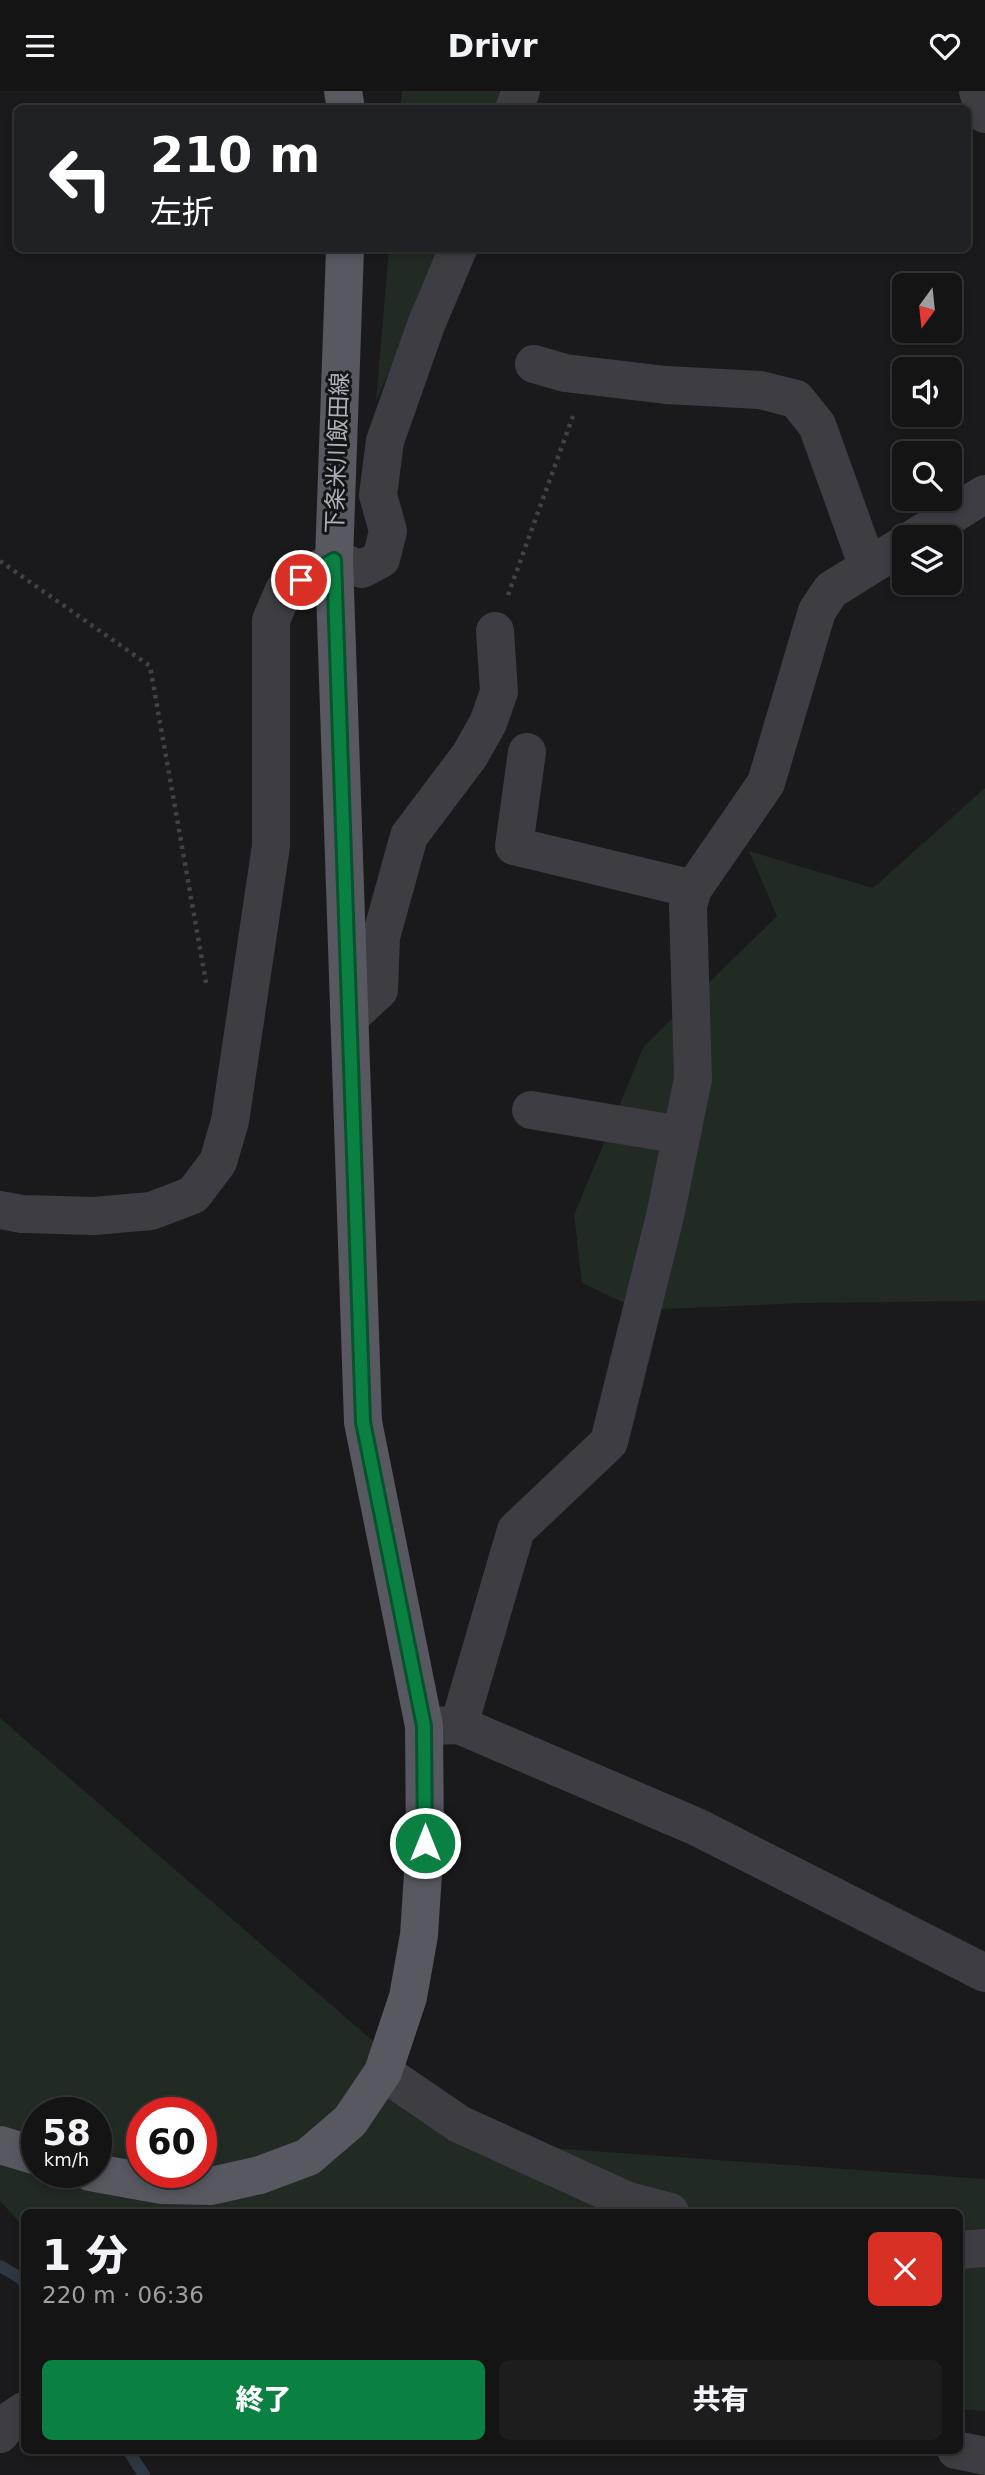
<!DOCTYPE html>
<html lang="ja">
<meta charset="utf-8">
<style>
body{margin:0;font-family:"DejaVu Sans","Noto Sans JP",sans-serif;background:#1d1d1e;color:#f1f3f6;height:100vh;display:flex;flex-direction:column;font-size:26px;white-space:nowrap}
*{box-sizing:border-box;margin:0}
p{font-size:23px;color:#9d9ea0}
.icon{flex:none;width:38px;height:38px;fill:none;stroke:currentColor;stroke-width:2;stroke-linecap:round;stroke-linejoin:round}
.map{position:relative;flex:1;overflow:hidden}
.side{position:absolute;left:21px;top:2118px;width:942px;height:245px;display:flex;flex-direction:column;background:#141415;border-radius:10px;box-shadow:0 4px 10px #0003,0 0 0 2px #333334}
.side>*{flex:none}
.hud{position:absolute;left:14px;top:14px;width:957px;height:147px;border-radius:10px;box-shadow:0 4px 10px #0003,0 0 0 2px #333334;background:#202124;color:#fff;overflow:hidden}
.needle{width:46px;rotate:195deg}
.buttons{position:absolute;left:892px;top:182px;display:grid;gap:14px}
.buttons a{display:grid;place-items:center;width:70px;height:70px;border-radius:10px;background:#141415;box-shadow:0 4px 10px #0003,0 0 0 2px #333334;font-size:35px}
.speed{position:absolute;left:21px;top:2006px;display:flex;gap:14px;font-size:35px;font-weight:700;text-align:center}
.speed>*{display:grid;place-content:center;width:91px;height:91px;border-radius:50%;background:#141415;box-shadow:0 4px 10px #0003,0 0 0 2px #333334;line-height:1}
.speed small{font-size:18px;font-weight:400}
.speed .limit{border:10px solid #d22;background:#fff;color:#111}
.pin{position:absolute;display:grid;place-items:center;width:60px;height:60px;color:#fff;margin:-30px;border:4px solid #fff;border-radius:50%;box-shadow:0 2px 7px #0007}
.me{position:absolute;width:77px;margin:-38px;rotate:0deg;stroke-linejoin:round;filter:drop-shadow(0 0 5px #0008)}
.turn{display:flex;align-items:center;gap:24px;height:147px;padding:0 21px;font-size:32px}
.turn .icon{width:91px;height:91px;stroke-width:2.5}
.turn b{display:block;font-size:49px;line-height:60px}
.round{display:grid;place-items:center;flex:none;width:74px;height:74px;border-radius:10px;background:#1d1d1e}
.summary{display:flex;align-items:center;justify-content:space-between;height:119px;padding:0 21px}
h1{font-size:42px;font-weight:800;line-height:52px}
.cta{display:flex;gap:14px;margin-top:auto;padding:14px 21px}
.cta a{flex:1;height:80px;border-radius:10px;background:#0b8043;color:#fff;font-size:28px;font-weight:800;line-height:80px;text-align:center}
.cta a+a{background:#1d1d1e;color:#f1f3f6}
header{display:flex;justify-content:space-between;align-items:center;height:91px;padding:0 21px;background:#141415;font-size:32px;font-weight:800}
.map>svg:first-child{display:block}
</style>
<header><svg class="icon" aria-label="menu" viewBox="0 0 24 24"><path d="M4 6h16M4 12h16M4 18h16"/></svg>Drivr<svg class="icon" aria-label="heart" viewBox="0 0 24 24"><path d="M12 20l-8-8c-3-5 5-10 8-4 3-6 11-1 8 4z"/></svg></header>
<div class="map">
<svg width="985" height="2384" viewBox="0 0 985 2384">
<rect width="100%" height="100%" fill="#1a1a1c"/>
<g fill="#212a23" fill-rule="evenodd">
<path d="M402 0H516L508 17 400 18Z"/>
<path d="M389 158H445L376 310Z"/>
<path d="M985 697V1210L803 1212 640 1219 582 1192 574 1124 644 955 777 825 749 760 873 797Z"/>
<path d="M0 1627 419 1990 536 2056 985 2088V2320L959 2318V2121H24V2136L0 2110ZM37 2021H96V2081H37ZM142 2021H201V2081H142Z"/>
</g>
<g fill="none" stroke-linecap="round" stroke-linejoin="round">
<g stroke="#2f3740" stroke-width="12">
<path d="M0 2175 22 2188 24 2192"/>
<path d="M128 2359 144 2384"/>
</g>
<g stroke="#414248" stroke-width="4.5" stroke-dasharray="3.5 5" stroke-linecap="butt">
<path d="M0 470 150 575 207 897"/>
<path d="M508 504 574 322"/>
</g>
<g stroke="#3d3d43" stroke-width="38">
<path d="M978 0 985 23"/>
<path d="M514 18 521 0"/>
<path d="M534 273 565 282 666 294 760 299 796 308 817 334 868 476"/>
<path d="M916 446 985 403"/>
<path d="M527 661 514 755 693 798"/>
<path d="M349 927 379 899 381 846 409 745 470 664 488 632 499 601 495 540"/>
<path d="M531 1019 681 1044"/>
<path d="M0 1119 22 1123 94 1125 151 1120 193 1104 218 1071 230 1030 271 755V529L284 499 334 469 362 478 381 468 388 440 378 404 385 350 426 234 458 158"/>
<path d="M459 1634 516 1439 609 1351 665 1125 693 988 688 815 693 798 766 692 817 520 831 499 905 453"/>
<path d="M433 1635 459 1634 697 1736 985 1882"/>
<path d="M383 1981 459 2033 628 2110 670 2121"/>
<path d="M959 2159 985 2157"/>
<path d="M0 2343 12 2328 24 2320"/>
<path d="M956 2359 985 2365"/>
</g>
<g stroke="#575860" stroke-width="38">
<path d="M343 0 346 18"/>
<path d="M0 2054 37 2065"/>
<path d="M90 2081 162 2094 211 2095 260 2084 308 2066 350 2030 383 1981 408 1906 419 1844 425 1752 424 1635 363 1331 334 469 345 158"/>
</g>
</g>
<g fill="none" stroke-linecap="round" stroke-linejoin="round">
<defs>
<path id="route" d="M301 489 334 469 363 1331 424 1635 425 1752"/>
</defs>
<use href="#route" stroke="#07532c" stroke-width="18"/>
<use href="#route" stroke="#0b8043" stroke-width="12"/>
</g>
<g text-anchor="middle" stroke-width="6" stroke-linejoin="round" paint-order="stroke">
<g font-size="23" fill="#acb0bb" stroke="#151517">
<text transform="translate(337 362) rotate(-88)" y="8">下条米川飯田線</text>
</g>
</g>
</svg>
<div class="buttons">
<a><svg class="needle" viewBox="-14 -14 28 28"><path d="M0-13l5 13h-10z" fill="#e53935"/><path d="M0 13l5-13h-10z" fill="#9d9ea0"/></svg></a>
<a><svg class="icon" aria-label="sound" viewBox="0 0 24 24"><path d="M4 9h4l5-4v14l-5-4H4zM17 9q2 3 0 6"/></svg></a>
<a><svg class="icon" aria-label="search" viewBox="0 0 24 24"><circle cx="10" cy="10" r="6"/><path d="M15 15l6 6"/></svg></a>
<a><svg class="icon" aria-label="layers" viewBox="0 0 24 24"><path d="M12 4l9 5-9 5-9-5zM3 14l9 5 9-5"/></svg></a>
</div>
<div class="speed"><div>58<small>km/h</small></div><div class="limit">60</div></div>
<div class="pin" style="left:301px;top:489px;background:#d93025"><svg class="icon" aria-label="arrive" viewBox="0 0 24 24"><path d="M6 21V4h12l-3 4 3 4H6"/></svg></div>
<svg class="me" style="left:425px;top:1752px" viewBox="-20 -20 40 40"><circle r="17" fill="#0b8043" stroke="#fff" stroke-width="3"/><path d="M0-11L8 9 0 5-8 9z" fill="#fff"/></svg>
<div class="hud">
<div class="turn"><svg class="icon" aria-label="left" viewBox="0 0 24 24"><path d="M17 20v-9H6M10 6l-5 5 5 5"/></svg><div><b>210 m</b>左折</div></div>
</div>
<section class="side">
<div class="summary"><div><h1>1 分</h1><p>220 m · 06:36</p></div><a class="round" style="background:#d93025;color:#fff"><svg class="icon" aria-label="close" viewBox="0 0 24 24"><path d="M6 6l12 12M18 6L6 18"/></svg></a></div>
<div class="cta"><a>終了</a><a>共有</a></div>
</section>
</div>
